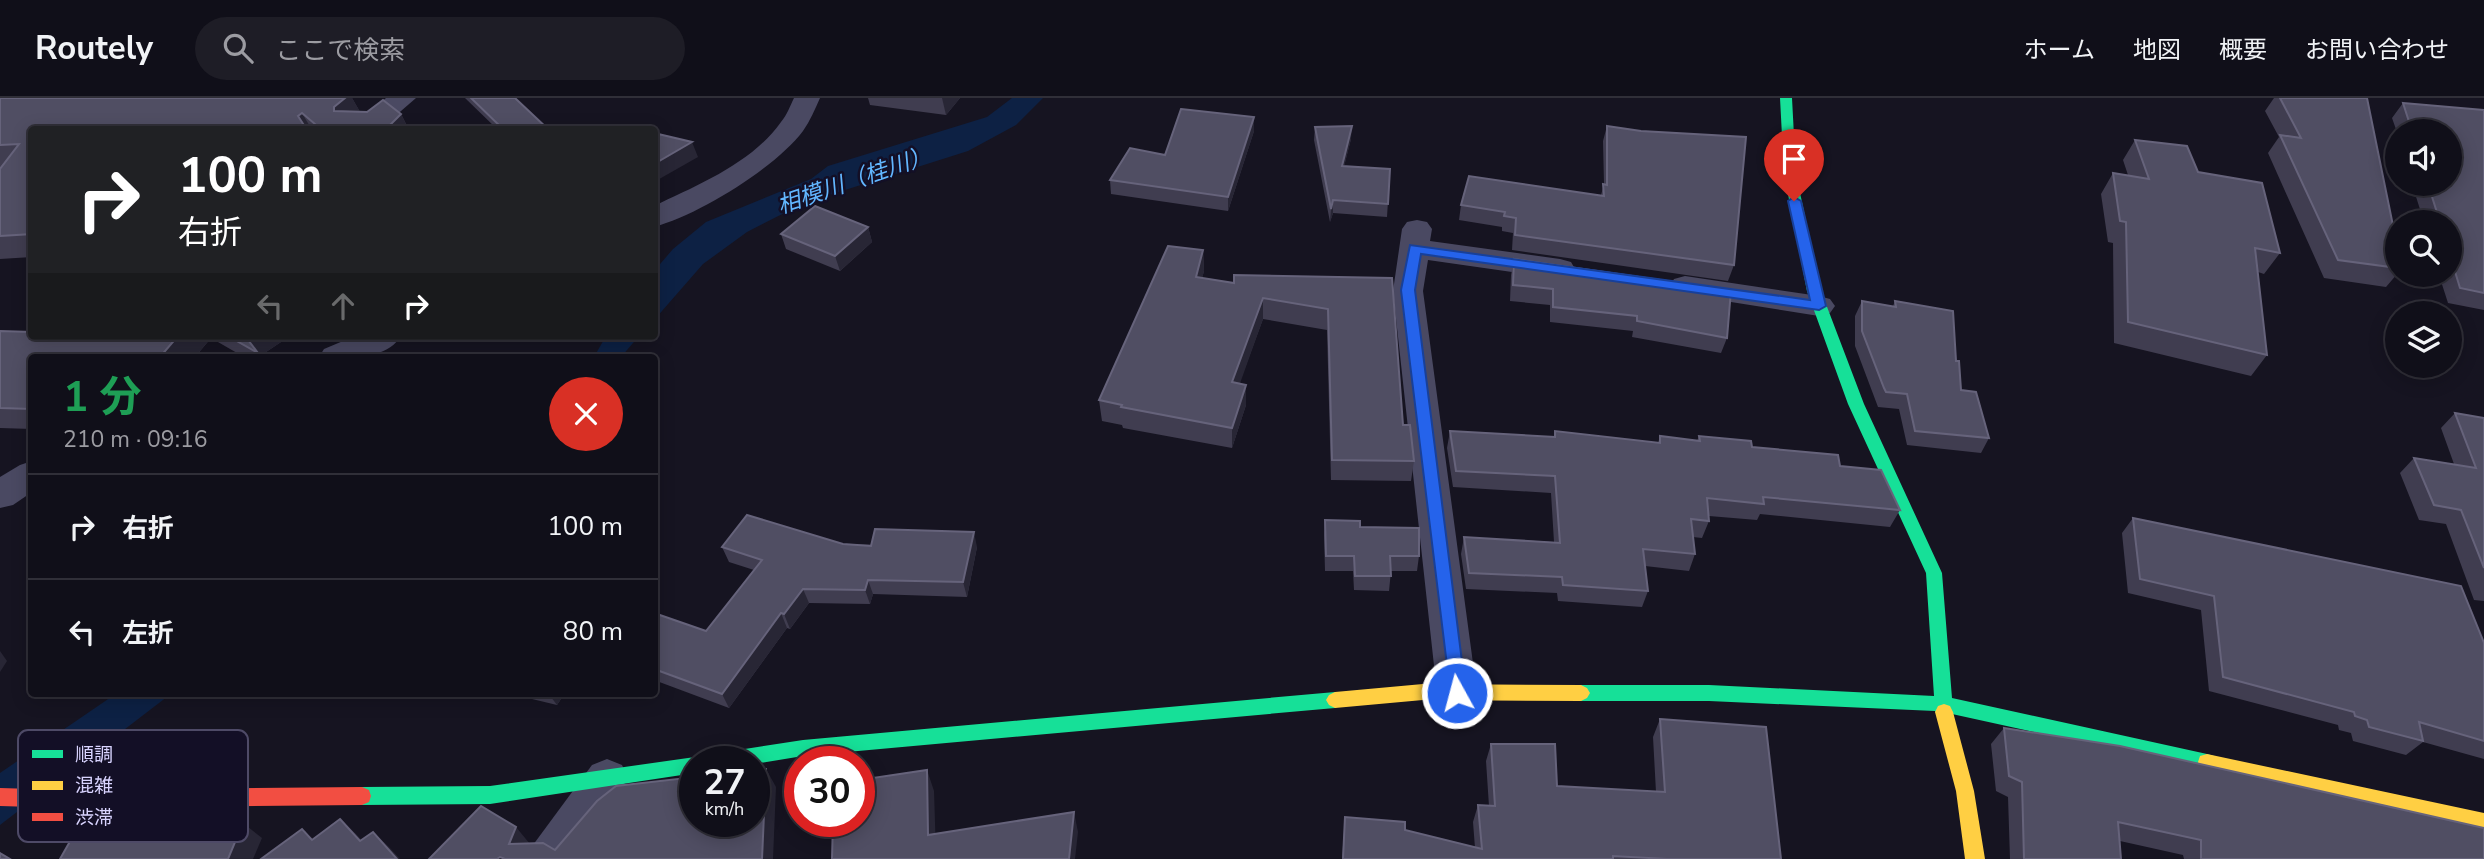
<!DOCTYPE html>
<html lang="ja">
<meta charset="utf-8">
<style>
body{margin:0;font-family:"Nunito Sans","Noto Sans JP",sans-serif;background:#1e1d26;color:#f1f3f6;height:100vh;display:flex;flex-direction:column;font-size:26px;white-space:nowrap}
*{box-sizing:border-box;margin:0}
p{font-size:23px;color:#9c9ca2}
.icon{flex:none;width:38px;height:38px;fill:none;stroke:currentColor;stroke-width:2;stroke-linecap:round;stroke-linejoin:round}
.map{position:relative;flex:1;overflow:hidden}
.side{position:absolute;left:28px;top:256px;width:630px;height:343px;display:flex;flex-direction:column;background:#100f19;border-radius:7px;box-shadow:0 4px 18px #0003,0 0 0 2px #302f38}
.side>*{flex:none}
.top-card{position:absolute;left:28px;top:28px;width:630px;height:214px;border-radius:7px;box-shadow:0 4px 18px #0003,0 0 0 2px #302f38;background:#202124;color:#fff;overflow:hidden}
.controls{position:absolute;left:2385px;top:21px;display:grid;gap:14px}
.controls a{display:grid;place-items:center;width:77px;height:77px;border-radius:50%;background:#100f19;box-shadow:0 4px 18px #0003,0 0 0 2px #302f38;font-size:35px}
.speed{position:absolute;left:679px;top:648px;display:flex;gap:14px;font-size:35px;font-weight:700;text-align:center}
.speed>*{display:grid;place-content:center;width:91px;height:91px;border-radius:50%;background:#100f19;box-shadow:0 4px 18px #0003,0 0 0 2px #302f38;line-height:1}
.speed small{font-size:18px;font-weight:400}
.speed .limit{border:10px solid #d22;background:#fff;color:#111}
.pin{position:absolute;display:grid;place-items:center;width:60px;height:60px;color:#fff;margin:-72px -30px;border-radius:50% 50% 50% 0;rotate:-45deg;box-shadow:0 0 7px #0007}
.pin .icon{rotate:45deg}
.me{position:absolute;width:77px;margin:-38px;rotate:353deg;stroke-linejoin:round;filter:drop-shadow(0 0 5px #0008)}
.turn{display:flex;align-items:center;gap:24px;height:147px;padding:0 35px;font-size:32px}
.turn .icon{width:91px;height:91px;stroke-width:2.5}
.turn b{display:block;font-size:49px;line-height:60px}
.lanes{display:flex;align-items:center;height:66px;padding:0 35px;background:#0003;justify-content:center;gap:35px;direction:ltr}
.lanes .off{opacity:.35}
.round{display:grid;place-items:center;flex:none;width:74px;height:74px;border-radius:37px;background:#1e1d26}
.summary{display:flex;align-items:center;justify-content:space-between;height:119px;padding:0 35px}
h1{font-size:42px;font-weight:700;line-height:52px;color:#1e9e55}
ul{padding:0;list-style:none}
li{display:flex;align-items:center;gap:21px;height:105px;padding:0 35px;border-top:2px solid #302f38}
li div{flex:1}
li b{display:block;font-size:26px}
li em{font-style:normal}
header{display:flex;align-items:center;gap:42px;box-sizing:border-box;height:98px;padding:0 35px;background:#100f19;border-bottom:2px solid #302f38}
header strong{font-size:33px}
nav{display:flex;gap:38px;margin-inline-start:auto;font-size:24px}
.search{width:490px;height:63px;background:#1e1d26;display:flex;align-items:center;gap:18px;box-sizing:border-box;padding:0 24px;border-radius:38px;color:#9c9ca2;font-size:26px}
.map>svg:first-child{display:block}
</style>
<header>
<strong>Routely</strong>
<div class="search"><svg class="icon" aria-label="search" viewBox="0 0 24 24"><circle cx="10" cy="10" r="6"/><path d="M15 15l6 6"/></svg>ここで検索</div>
<nav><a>ホーム</a><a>地図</a><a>概要</a><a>お問い合わせ</a></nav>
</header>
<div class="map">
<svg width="2484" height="761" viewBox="0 0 2484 761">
<rect width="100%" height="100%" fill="#161421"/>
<g fill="#0d2144">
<path d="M1012 0H1043L1016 27 968 53 804 105 747 134 703 166 655 221V172L673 151 706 124 811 81 828 68 987 19Z"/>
<path d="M606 238H639L621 259H594Z"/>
<path d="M117 595H172L0 727V675Z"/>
</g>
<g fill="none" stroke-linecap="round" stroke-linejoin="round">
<g fill="#4a4962" fill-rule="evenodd">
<path d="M386 0H416L379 32H348Z"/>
<path d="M794 0H820C815 11 810 23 803 33 775 70 699 117 654 129V108C698 87 752 65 781 24 787 17 790 8 794 0Z"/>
<path d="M1417 122 1427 124 1432 131 1430 143 1560 161 1571 164 1575 171 1571 178 1560 181 1428 162 1423 193 1477 595 1471 607 1457 612 1443 607 1437 595 1393 193 1402 131 1407 124Z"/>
<path d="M1685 178 1819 198 1830 201 1835 208 1830 215 1819 218 1674 195 1670 188 1674 181Z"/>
<path d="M355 238H401C385 264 345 259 319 259L324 251Z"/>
<path d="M32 363V394L13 407 0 410V379L20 367Z"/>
<path d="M607 661 622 667 628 680 577 759 526 761 533 747 592 667Z"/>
</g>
<g fill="#16e098" fill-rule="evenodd">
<path d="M1780 0H1792L1796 76 1821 193 1864 306 1942 475 1952 600 2207 656 2214 658 2216 664 2214 670 2207 672 1952 616 1944 622 1938 620 1935 613 1709 603H1581L1575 600 1572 595 1575 590 1581 587H1709L1934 598 1926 475 1848 306 1807 193 1784 76Z"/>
<path d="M1335 594 1341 597 1344 602 1341 607 1335 610 803 658 754 666V663H710L712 657 719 655 803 642Z"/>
<path d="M695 659 703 663H695V675L490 706 362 707 355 704 353 698 355 692 362 689 490 688Z"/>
</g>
<g fill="#ffcf43" fill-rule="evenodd">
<path d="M1423 586 1581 587 1587 590 1590 595 1587 600 1581 603 1423 602 1335 610 1329 607 1326 602 1329 597 1335 594Z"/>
<path d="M1944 606 1950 608 1953 614 1974 693 1985 761H1965L1956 693 1935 614 1938 608Z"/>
<path d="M2207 656 2484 715V733L2207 672 2200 670 2198 664 2200 658Z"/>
</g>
<path fill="#f24e42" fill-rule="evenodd" d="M362 689 369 692 371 698 369 704 362 707 67 710 0 708V690L67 692Z"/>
</g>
<g fill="#403d50">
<path d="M0 0H352L360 14 401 16 409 32H32V159L0 161V71L1 69H0Z"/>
<path d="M465 0H515L549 32H498Z"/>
<path d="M868 0H960L946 17 870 7Z"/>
<path d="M2274 0H2367L2398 152V175L2386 189 2324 180 2268 55 2279 39 2265 13Z"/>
<path d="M2403 5 2484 12V212L2448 205 2439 177H2450V124H2424L2412 86H2450V33H2398V37L2392 20Z"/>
<path d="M1254 19V33L1228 113 1111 96 1110 82 1165 57Z"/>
<path d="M1607 28 1734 167 1728 183 1512 152 1513 135 1502 133V129L1459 122 1461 107 1601 97 1604 86 1603 43Z"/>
<path d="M1315 29 1351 41 1344 68 1390 71 1387 119 1333 115 1330 124 1314 42Z"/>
<path d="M2135 42 2198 74 2280 155 2264 176 2258 174 2267 257 2251 278 2114 245 2113 145 2108 144 2101 96 2113 75 2128 77 2123 62Z"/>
<path d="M868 129 872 144 840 173 786 151 781 136Z"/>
<path d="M1203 152 1204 173 1202 180 1234 185 1392 180 1403 327 1414 363 1411 383 1331 382 1327 232 1263 221 1239 286 1246 287V307L1232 350 1123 330 1122 327 1102 323 1099 302Z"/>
<path d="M1514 161 1727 240 1721 255 1632 239 1633 233 1550 224V207L1510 203 1511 177Z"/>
<path d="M1862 203 1893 208 1895 203 1956 263 1961 292 1989 340 1981 355 1907 347 1899 311 1878 309 1855 248V218Z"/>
<path d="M0 233 32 238H132L130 240H136L137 238H290L260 258 261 259H244L211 240 195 259H32V331L0 330Z"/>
<path d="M2455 315 2484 320V503L2474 502 2446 426 2419 422 2400 375 2414 360 2454 366 2441 330Z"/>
<path d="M1450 333 1554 339 1555 333 1658 345 1660 338 1697 343 1699 338 1840 368 1900 412 1890 429 1760 416 1757 422 1709 418V423L1702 440 1693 439 1695 456 1689 473 1645 468 1648 493 1642 509 1558 503 1557 495 1466 491 1461 456 1464 439 1554 444 1551 395 1453 389 1447 350Z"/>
<path d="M2133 420 2484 545V661L2423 644 2406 657 2353 643 2351 635 2339 632 2338 627 2209 593 2201 512 2128 495 2122 435Z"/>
<path d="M1325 422 1360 429 1419 458 1417 473H1391L1389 493 1354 492 1353 473H1325L1324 437Z"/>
<path d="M843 446 977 449 967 499 873 496 870 506 809 505 790 531 787 530 729 610 654 582V515L706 533 754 472 729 464 722 449Z"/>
<path d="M507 595H565L557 607Z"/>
<path d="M1660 621 1781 761H1342L1345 719 1475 750 1473 724 1478 707 1489 708 1486 663 1491 646 1557 688 1656 694 1653 639Z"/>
<path d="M2004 630 2484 761H2184L2183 757 2120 743 2121 761H2010L2008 699 1996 693 1991 646Z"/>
</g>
<g fill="#282635">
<path d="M331 0H352L362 17 334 13Z"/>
<path d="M942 0H960L946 17Z"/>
<path d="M302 15 312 32H305L298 18Z"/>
<path d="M401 16 409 32H385Z"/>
<path d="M1254 19V33L1228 113V99Z"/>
<path d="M1352 28 1351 41 1341 81 1342 68Z"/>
<path d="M692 44 698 59 654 84V66Z"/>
<path d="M1333 102V115L1330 124 1331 111Z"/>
<path d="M868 129 872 144 840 173 835 158Z"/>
<path d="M1203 152 1204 173 1197 200 1196 179Z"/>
<path d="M1263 200V221L1233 305 1232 284Z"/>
<path d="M99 238H132L117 257 99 240Z"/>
<path d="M178 238H209L211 240 195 259H160Z"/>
<path d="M245 238H290L260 258Z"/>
<path d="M1246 287V307L1232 350V330Z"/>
<path d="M974 434 977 449 967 499 963 484Z"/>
<path d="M868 482 873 496 870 506 865 492Z"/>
<path d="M803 491 809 505 790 531 784 516Z"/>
<path d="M781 515 787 530 729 610 722 596Z"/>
<path d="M0 553 7 563 0 574Z"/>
<path d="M548 595H565L557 607Z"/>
<path d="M766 671 776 689 773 761H762Z"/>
<path d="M927 672 934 693 936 757 928 737Z"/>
<path d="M1074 714 1078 734 1075 761H1069Z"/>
<path d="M340 721 356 736 377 759 360 743Z"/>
<path d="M243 725 262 740 253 761H228Z"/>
<path d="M516 729 530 746H509Z"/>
<path d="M373 734 389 749 400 761H397Z"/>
</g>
<g fill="#504e63" stroke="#66637b" stroke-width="2">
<path d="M0 0H345L334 9V13L367 14 383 2 401 16 385 32H322L302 15 298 18 307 32H32V136L0 138V71L19 46 0 47Z"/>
<path d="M471 0H515L549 32H504Z"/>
<path d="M2280 0H2367L2398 152V170L2338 162 2280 37 2301 40Z"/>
<path d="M2403 5 2484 12V195L2460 190 2450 157V124H2440L2428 86H2450V33H2412Z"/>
<path d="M1181 11 1254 19 1228 99 1110 82 1130 50 1165 57Z"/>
<path d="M1352 28 1342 68 1390 71 1388 106 1333 102 1331 111 1315 29Z"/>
<path d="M1607 28 1641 33 1746 39 1734 167 1515 137 1516 120 1504 118 1505 114 1461 107 1469 78 1604 98 1603 86 1607 87Z"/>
<path d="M654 35 692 44 654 66Z"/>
<path d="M2135 42 2187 48 2198 74 2262 85 2280 155 2255 150 2267 257 2128 224 2126 124 2120 123 2113 75 2149 81Z"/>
<path d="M815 108 868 129 835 158 781 136Z"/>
<path d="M1168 148 1203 152 1196 179 1234 185V177L1392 180 1403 327H1410L1414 363 1332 362 1328 211 1263 200 1232 284 1246 287 1232 330 1121 309 1122 307 1099 302Z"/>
<path d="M1514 161 1731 192 1727 240 1637 223V218L1553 209V191L1513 187Z"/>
<path d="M1862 203 1896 209 1895 203 1953 213 1956 263H1959L1961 292 1976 294 1989 340 1915 333 1907 296 1886 294 1884 290 1862 233Z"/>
<path d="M0 233 32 234V238H99V240H136L137 238H178L160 259H32V311L0 310Z"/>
<path d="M228 238H245L258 255Z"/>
<path d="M2455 315 2484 320V470L2461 412 2434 407 2414 360 2476 370Z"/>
<path d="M1450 333 1555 339V333L1660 345V338L1700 343 1699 338 1751 343 1752 349 1838 357 1840 368 1881 372 1900 412 1763 399 1764 406 1707 400 1709 423 1691 421 1695 456 1643 451 1648 493 1563 487 1562 479 1469 475 1464 439 1560 445 1555 378 1456 373Z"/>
<path d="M747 417 843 446 871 448 875 431 974 434 963 484 868 482 865 492 803 491 784 516 781 515 722 596 654 571V515L706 533 762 462 722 449Z"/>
<path d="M2133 420 2461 488 2484 545V643L2419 624 2423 643 2369 629 2367 622 2355 618 2354 614 2223 579 2214 498 2140 481Z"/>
<path d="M1325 422 1360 423V429L1419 430V458H1390L1391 478H1355L1354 458H1326Z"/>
<path d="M1660 621 1766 629 1781 761H1667L1613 758V761H1343L1345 719 1405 724V732L1482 751 1478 707 1495 708 1491 646H1555L1557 688 1665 694Z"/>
<path d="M2004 630 2120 648 2484 730V761H2201V742L2118 724 2121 761H2024L2022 684 2009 678Z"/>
<path d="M766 671 762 761H505L500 759 497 761H429L481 708 516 729 509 746 543 745 555 752 597 703 616 688 695 679V723H754V672Z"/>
<path d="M927 672 928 737 1074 714 1069 761H832L833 723H859V682Z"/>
<path d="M340 721 360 743 373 734 397 761H261L302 731 312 742Z"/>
<path d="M81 724 243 725 228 761H60Z"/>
<path d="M0 755 10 761H0Z"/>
</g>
<path fill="#2563eb" stroke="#184099" stroke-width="2" d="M1794 99 1801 103 1826 208 1819 212 1421 156 1415 192 1466 595 1464 600 1457 602 1451 600 1401 192 1410 147 1810 202 1788 103Z"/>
<g text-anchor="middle" stroke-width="5" stroke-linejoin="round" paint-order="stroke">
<g font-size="23" font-style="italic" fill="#62b6ff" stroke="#130f26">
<text transform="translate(854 82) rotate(-19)" y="8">相模川（桂川）</text>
</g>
</g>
<rect x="18" y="632" width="230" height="112" rx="10" fill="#130f26" stroke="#4e4a67" stroke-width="2"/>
<rect x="32" y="652" width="31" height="8" fill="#16e098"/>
<rect x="32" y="683" width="31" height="9" fill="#ffcf43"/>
<rect x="32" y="715" width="31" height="8" fill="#f24e42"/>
<g font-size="19" fill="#d9d4ff">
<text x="75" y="663">順調</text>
<text x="75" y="694">混雑</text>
<text x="75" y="726">渋滞</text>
</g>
</svg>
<div class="controls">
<a><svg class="icon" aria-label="sound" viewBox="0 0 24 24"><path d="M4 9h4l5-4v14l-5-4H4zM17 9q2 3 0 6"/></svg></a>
<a><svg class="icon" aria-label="search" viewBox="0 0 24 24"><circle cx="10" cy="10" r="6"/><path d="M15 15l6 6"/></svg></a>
<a><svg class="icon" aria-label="layers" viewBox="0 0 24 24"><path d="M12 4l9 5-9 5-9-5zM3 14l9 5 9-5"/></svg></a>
</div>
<div class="speed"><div>27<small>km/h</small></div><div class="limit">30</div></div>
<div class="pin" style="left:1794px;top:103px;background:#d93025"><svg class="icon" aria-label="arrive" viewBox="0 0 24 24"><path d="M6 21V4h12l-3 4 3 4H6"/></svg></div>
<svg class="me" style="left:1457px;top:595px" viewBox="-20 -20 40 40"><circle r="17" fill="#2563eb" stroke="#fff" stroke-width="3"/><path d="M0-11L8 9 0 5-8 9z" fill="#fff"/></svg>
<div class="top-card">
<div class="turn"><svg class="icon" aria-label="right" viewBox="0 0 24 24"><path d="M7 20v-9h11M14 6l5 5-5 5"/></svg><div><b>100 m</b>右折</div></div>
<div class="lanes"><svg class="icon off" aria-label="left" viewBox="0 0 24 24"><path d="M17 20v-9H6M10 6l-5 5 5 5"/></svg><svg class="icon off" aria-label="ahead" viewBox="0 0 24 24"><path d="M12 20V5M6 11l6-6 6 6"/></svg><svg class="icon" aria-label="right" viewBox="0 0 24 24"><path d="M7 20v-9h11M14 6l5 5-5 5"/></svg></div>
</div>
<section class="side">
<div class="summary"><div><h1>1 分</h1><p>210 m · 09:16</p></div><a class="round" style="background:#d93025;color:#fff"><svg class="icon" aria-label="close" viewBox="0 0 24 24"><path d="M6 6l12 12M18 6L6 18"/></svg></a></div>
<ul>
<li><svg class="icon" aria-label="right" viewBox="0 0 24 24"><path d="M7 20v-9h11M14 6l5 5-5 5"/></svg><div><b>右折</b></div><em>100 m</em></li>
<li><svg class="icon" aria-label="left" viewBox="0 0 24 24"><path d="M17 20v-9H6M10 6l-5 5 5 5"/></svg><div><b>左折</b></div><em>80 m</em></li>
</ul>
</section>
</div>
